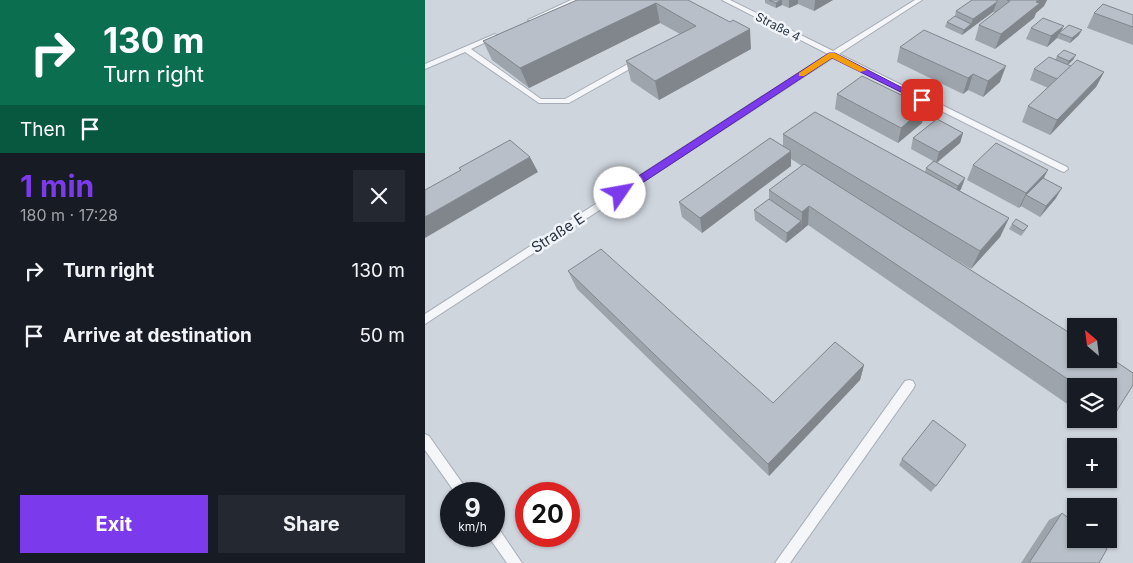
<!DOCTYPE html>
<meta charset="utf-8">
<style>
body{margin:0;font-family:Inter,sans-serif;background:#242831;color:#f1f3f6;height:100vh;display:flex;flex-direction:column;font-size:19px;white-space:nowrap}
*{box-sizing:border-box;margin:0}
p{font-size:16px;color:#9ea1a6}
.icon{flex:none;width:28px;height:28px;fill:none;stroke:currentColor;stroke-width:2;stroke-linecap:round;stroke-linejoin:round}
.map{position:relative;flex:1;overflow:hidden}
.details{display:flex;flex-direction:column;background:#171b24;width:425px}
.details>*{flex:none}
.hud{background:#0b6e4f;color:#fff;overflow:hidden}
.needle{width:32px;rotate:332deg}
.fabs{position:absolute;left:642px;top:318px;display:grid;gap:10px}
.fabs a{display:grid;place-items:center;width:50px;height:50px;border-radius:0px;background:#171b24;box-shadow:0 1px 4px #0004;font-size:25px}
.speed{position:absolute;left:15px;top:482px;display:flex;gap:10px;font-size:25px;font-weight:700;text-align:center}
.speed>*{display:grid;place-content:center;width:65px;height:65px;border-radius:50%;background:#171b24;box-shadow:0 1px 4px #0004;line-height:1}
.speed small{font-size:12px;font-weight:400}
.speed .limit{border:8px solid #d22;background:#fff;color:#111}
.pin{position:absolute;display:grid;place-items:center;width:42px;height:42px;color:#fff;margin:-21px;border-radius:10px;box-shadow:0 2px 8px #0006}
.me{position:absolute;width:55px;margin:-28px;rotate:57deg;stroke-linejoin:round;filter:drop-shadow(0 0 4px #0008)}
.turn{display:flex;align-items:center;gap:18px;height:105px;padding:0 20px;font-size:22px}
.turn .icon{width:65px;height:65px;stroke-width:2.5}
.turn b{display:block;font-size:35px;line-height:42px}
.then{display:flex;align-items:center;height:48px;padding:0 20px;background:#0003;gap:10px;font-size:19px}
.round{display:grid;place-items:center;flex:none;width:52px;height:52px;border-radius:0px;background:#242831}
.head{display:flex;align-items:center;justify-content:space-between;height:85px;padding:0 20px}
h1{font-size:30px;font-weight:700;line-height:38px;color:#7c3aed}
.button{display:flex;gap:10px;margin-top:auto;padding:10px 20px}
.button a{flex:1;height:58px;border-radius:0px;background:#7c3aed;color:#fff;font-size:20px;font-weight:700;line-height:58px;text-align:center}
.button a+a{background:#242831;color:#f1f3f6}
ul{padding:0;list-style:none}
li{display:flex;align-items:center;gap:15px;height:65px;padding:0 20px}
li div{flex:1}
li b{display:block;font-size:19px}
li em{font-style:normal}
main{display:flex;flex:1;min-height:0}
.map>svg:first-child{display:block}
</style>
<main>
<section class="details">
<div class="hud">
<div class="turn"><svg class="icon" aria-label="right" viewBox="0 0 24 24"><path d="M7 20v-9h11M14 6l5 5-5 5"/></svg><div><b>130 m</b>Turn right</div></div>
<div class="then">Then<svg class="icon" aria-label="arrive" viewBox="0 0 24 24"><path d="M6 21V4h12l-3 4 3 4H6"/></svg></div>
</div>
<div class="head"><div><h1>1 min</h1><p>180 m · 17:28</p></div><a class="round"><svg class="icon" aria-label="close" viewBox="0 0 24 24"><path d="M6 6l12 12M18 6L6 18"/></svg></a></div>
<ul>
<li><svg class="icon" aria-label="right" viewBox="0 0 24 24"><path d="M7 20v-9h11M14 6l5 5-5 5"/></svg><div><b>Turn right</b></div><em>130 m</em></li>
<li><svg class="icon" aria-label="arrive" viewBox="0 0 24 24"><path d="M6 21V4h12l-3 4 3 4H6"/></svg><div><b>Arrive at destination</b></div><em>50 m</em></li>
</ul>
<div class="button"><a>Exit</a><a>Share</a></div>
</section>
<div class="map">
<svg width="708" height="563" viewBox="0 0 708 563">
<rect width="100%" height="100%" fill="#e1e5eb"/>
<path fill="#cfd5dd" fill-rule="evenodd" d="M0 0H708V563H0ZM651 326H684V359H651ZM651 386H684V419H651ZM651 446H684V479H651ZM26 494H69V536H26ZM101 494H144V536H101ZM651 506H684V539H651Z"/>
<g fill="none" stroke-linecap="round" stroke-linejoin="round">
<defs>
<g id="lane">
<path d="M146 0H154L108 21 103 20Z"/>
<path d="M297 0H305L408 51 490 0H497L414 54 642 167 643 169 639 172 636 171 409 57 0 324V314L403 54Z"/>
<path d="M70 34 73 36 72 37 46 49 116 99H140L210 60 217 62 144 103H114L40 52 0 69V64Z"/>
<path d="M484 380 488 381 490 385 488 389 365 563H350L480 381Z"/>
<path d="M0 434 4 436 45 494H31L0 450Z"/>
<path d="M69 527 74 529 97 563H82L63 536H69Z"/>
</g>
</defs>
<use href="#lane" stroke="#a6acb5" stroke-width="2"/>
<use href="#lane" fill="#f4f6f9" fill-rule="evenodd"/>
</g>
<g fill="#9ea4ac">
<path d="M152 0H263L326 49 234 100 206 81 201 61 255 34 235 23 104 88 67 60 58 41Z"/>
<path d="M340 0H408L389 11 373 4 364 8 357 5 351 8 340 3Z"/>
<path d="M547 0H622L619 6 611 13 609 18 570 49 550 40 554 25 570 13 568 12 537 35 520 27 522 22 530 16 531 11Z"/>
<path d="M669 13 708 15V45L662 28Z"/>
<path d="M606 28 637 31 654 35 645 43 632 38 622 47 601 39Z"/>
<path d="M475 47 575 82 558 97 543 90 538 94 472 62Z"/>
<path d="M632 56 648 60 643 65 646 66 679 72 671 87 625 135 597 122 603 106 623 88 605 80 609 69 630 60Z"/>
<path d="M412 94 497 123 473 143 410 109Z"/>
<path d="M390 112 500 172 501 168 508 161 486 149 488 138 512 119 538 133 535 143 512 163 540 178 536 189 535 191 584 218 575 237 546 269 491 236 651 337V359H684V357L708 373V385L691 412 684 417V386H651V410L383 225 361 243 330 220 329 210 344 199V190L377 166 366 159V166L277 233 257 217 254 202 345 138 358 146V134Z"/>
<path d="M548 165 619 178 631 198 615 217 596 206 594 208 542 180Z"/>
<path d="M587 224 603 226 600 231 596 236 584 229Z"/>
<path d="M143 271 348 403 439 365 435 380 344 476 152 289Z"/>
<path d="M663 419H682L673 426Z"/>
<path d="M477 459 511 486 506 492 474 465Z"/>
<path d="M637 513 674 563H596L624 520Z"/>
</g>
<g fill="#81868c">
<path d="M357 0V5L351 8V3Z"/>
<path d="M364 0H373V4L364 8Z"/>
<path d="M390 0H408L389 11Z"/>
<path d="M614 0H622L619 6 611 13 609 18 570 49 576 34Z"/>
<path d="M572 2 568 12 537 35 539 30 546 24 548 19Z"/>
<path d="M231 3 235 23 104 88 95 68Z"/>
<path d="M639 26 635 33H634L632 38 622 47 626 36Z"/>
<path d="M325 29 326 49 234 100 230 81Z"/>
<path d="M657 30 654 35 645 43 647 38Z"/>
<path d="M651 55 648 60 641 66 644 61Z"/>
<path d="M581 66 575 82 558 97 563 81Z"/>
<path d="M679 72 671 87 625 135 632 120Z"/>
<path d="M548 74 543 90 538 94 543 78Z"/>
<path d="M501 107 497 123 473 143 476 128Z"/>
<path d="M538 133 535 143 511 163 514 152Z"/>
<path d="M366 151V166L277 233 275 218Z"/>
<path d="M105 157 113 172 0 238V217Z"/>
<path d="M623 170 615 185 601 195 596 206 594 208 601 193Z"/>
<path d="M540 178 536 189 529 196 533 186Z"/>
<path d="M637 188 631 198 615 217 621 206Z"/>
<path d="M384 206 383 225 376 231 377 212Z"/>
<path d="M584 218 575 237 546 269 555 251Z"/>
<path d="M376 221V231L361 243 362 233Z"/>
<path d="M439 365 435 380 344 476 343 464Z"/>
</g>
<g fill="#b8bfc8" stroke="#81868c">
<path d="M152 0H263L305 22 308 20 325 29 230 81 201 61 271 26 231 3 95 68 58 41Z"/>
<path d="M344 0H356L351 3Z"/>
<path d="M547 0H572V2L548 19 531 11Z"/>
<path d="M582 0H614L611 2 615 3 576 34 554 25 585 1Z"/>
<path d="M678 4 708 15V27L669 13Z"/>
<path d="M530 16 546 24 539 30 522 22Z"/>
<path d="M618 18 639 26 626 36 606 28Z"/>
<path d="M644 25 657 30 647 38 634 33Z"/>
<path d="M499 30 581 66 563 81 548 74 543 78 475 47Z"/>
<path d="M639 50 651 55 644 61 632 56Z"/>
<path d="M624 57 646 66 632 79 609 69Z"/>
<path d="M652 60 679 72 632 120 603 106Z"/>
<path d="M437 76 501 107 476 128 412 94Z"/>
<path d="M390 112 584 218 555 251 358 134Z"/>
<path d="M512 119 538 133 514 152 488 138Z"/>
<path d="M345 138 366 151 275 218 254 202Z"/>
<path d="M85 140 105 157 0 217V190L36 170 34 168Z"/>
<path d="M571 143 623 170 601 193 548 165Z"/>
<path d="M509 161 540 178 533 186 501 168Z"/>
<path d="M379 164 651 337V359H684V357L708 373V385L691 412 684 407V386H653L384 206 377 212 344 190Z"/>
<path d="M618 178 637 188 621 206 601 195Z"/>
<path d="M344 199 376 221 362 233 329 210Z"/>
<path d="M591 219 603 226 598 231 587 224Z"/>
<path d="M176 249 348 403 410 342 439 365 343 464 143 271Z"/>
<path d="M508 420 541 445 511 486 477 459Z"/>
<path d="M637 513 651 524V539H670L682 549 674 563H604Z"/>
</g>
<path fill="#7c3aed" stroke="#51269a" d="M404 53H410L501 100 500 101H494L407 58 199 195H192V190Z"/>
<path fill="#f59e0b" d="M404 53H410L442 70 435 72 407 58 379 76H374V73Z"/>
<g text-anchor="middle" stroke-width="5" stroke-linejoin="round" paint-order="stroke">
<g font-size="12" fill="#293443" stroke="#f1f4f8">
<text transform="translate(353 27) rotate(27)" y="4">Straße 4</text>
</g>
<g font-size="15" fill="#293443" stroke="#f1f4f8">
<text transform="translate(133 233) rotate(-33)" y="5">Straße E</text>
</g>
</g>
</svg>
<div class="fabs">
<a><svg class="needle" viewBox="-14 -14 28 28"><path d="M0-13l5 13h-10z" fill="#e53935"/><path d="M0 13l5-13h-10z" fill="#9ea1a6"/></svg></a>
<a><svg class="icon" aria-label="layers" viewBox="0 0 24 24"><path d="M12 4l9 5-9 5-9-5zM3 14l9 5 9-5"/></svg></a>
<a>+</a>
<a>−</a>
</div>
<div class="speed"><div>9<small>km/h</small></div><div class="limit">20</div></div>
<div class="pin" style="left:497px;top:100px;background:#d93025"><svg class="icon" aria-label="arrive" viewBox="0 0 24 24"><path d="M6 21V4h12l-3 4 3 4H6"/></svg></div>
<svg class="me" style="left:195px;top:193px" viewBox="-20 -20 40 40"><circle r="19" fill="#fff"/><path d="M0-13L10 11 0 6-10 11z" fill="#7c3aed"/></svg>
</div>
</main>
